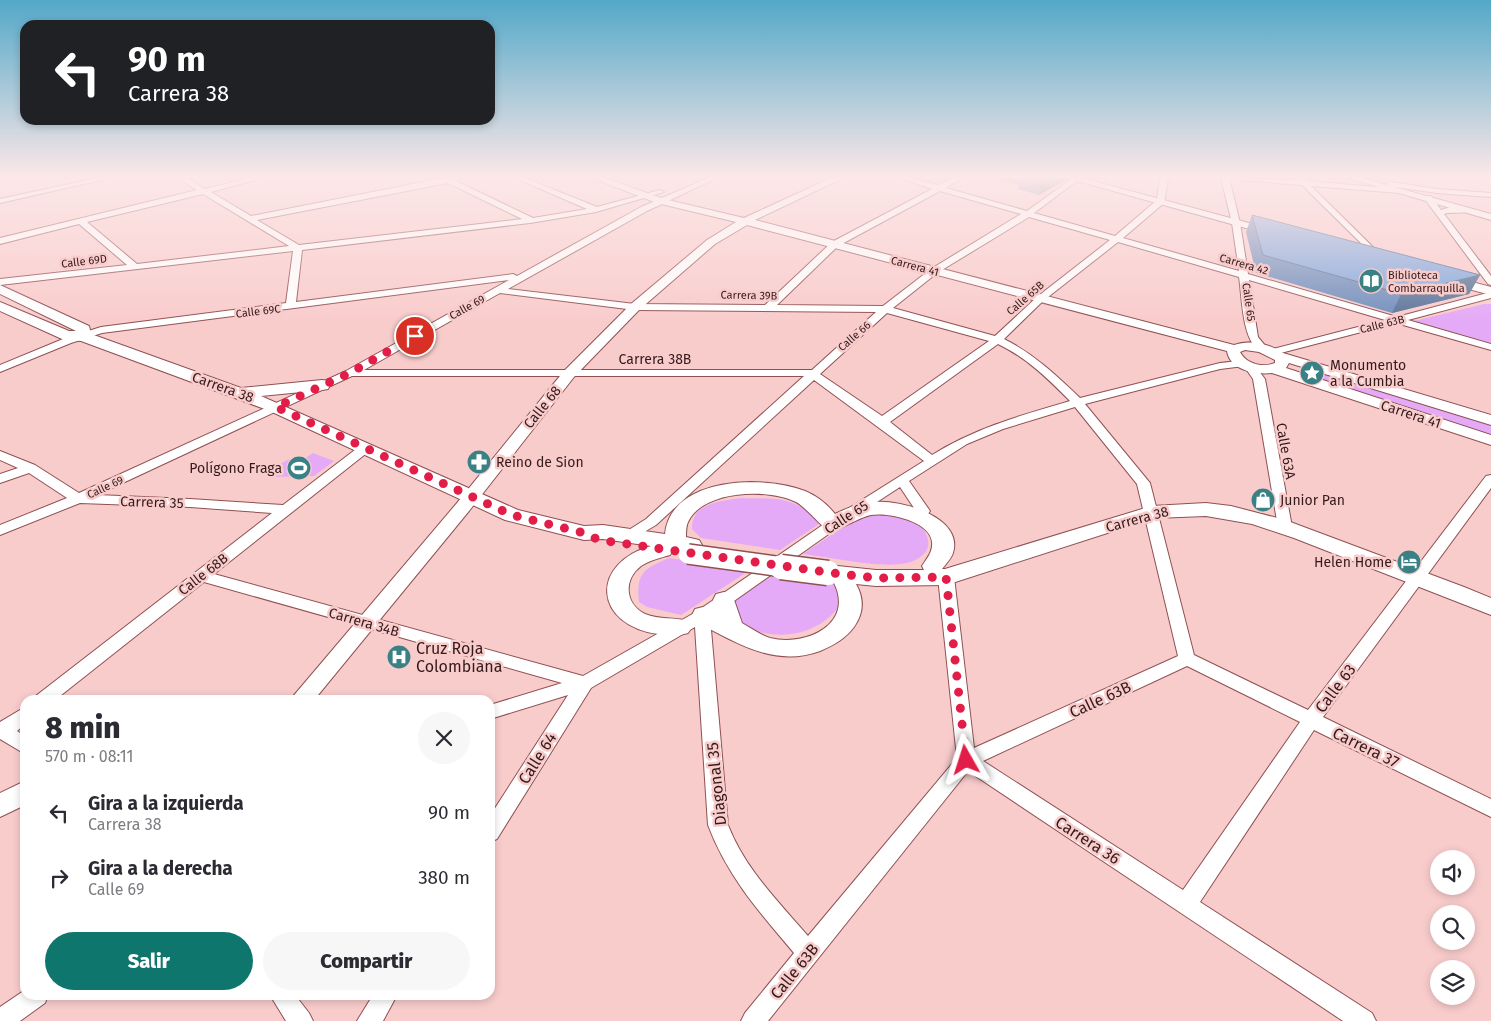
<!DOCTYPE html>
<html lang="es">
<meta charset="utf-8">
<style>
body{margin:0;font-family:"Fira Sans",sans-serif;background:#f7f7f7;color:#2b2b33;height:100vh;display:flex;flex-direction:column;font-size:19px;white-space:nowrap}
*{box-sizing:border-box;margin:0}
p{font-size:16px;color:#7c7c81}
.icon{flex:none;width:28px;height:28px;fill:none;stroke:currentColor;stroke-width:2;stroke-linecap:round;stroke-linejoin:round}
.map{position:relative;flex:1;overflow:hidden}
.details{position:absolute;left:20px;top:695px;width:475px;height:305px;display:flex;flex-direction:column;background:#fff;border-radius:15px;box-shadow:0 2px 8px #0003}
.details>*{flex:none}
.top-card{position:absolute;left:20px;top:20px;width:475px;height:105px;border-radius:15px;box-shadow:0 2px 8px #0003;background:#202124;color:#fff;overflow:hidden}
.fabs{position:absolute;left:1430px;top:850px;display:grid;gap:10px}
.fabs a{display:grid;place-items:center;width:45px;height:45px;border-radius:50%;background:#fff;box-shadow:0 2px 8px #0003;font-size:25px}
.pin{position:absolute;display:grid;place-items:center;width:42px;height:42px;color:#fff;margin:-21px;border:2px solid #fff;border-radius:50%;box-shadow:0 1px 5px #0007}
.me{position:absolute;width:55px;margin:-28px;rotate:354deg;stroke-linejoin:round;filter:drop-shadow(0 0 4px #0008)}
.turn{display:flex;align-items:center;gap:18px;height:105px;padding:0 25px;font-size:22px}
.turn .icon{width:65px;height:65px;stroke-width:2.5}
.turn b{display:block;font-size:35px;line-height:42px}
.round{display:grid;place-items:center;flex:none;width:52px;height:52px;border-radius:26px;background:#f7f7f7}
.headline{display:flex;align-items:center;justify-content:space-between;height:85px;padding:0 25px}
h1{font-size:30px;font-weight:800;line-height:38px}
.primary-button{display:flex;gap:10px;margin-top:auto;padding:10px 25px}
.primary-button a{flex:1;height:58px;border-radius:30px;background:#0f766e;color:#fff;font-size:20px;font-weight:800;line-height:58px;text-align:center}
.primary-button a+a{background:#f7f7f7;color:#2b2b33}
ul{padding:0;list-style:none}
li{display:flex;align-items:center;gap:15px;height:65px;padding:0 25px}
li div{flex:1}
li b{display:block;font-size:19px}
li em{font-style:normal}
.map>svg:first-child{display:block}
</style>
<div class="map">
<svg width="1491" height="1021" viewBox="0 0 1491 1021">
<rect width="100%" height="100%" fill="#f9cccc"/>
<g fill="#e5aaf7">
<path d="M1484 304H1491V343L1414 321Z"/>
<path d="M1305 369H1316L1491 426V436L1306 376 1302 373Z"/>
<path d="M313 453 334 461 314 476 272 477 263 474 289 459 299 462Z"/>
<path d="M741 498C774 499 797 495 819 524L780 550 701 538 692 529C691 503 721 501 741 498Z"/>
<path d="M890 512C906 519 925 522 928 540 931 552 917 561 907 563 881 569 830 557 803 554L852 521 868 514Z"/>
<path d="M669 558 750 570 681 615 647 607 639 602C636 572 644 569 669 558Z"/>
<path d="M774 575 832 581 839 585 842 602C819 639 768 644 734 620L731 608 735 598Z"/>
</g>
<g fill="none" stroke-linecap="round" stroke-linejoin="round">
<defs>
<g id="minor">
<path d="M97 178H110L0 203V199Z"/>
<path d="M178 178H187L205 189 250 178H262L211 192 251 216 443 178H465L456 181 533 218 587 209 515 178H525L597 207 660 190 664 192 596 212 530 223 302 250 296 302 513 274 517 276 641 207 708 178H717L647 211 508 289 635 304 765 305 832 242 932 189 900 178H911L938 185 953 178H962L946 188 1027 211 1073 178H1081L1034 213 1115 236 1157 200 1160 178H1168L1164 203 1123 238 1239 271 1232 223 1221 178H1229L1240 223 1248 274 1397 317 1491 292V298L1408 320 1491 344V350L1396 323 1273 355 1269 354V350L1385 320 1249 280 1258 337 1267 348 1262 351C1242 346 1242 295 1239 277L1118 242 1043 301 1004 339C1034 354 1056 375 1080 398L1220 363C1245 360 1250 358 1265 379L1292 527 1285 532 1278 527 1253 379 1244 366 1220 369 1085 404 1150 483 1194 655 1308 710 1486 476 1491 475V488L1323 717 1491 799V817L1314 730 1200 902 1372 1013 1376 1021H1343L968 771 768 1021H741L745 1013 794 953C760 913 727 876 708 825L695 627 591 688 497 839 490 842V816L568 695 490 719V705L562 683 204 582 55 700H34L37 695 272 513 190 507 80 503 0 535V525L67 498 29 473 0 483V474L18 468 0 460V451L35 465 79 493 346 371 509 280 102 333 71 343 0 372V365L63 339 101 327 286 303 293 251 0 285V279L127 265 79 224 0 244V238L197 190ZM448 183 522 219 299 245 257 220ZM940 191 1021 214 931 269 883 306 777 305 838 246ZM203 194 289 246 137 264 87 222ZM1029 217 1110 240 1037 297 995 336 893 308 937 273ZM500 293 635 310 876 312 812 370H364ZM887 313 989 341 882 416 820 374ZM998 344C1027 358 1047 378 1070 401 1022 415 975 428 932 455L890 422ZM352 376H804L646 519 624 533 622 536 629 541 656 525 814 380 924 461 827 522 696 612 583 676 214 574 368 452 370 449 368 446H360L283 505 190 499 97 495ZM1075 407 1137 484 1178 656 974 748 954 577 951 573H941L938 577 957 758 808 936C778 901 745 869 728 825L710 618 837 528 900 487 918 514H928L930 511 909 481 967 444 1003 429ZM1187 666 1300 722 1183 890 983 761Z"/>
<path d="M1237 178 1298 180 1299 178H1307L1306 181 1400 189 1404 191 1400 193 1311 186 1381 255 1382 257 1378 260 1302 185 1241 180Z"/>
<path d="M1391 182 1437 189 1491 193V197L1437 193 1388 186V182Z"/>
<path d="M1425 196H1431L1441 210 1451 207 1469 208 1470 210C1464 215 1452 211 1444 214L1491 276V285L1488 284 1424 198Z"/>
<path d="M25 707V724L17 731 25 736V754L0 739V722Z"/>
<path d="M25 990V995H48L45 1003 20 1021H0V1007Z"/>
<path d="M270 995H295L309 1013 313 1021H286Z"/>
<path d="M373 995H397L383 1021H357Z"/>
</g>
<g id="tertiary">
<path d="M592 178H605L664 199 744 218 831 178H843L755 220 1234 345C1250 339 1270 344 1283 353L1491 415V425L1289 363 1286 368 1491 435V445L1272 373C1255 375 1230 370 1227 351L747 225 715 244 639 310 574 377 469 511 314 700H290L457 503 564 371 631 304 707 240 736 222 657 203ZM1245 350 1259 352 1275 360V363C1263 368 1246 364 1240 352Z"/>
<path d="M1067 178H1082L1275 230 1276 232 1275 234H1267Z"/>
<path d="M1348 178H1362L1491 214V220Z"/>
<path d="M1450 276 1491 287V295L1446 283 1444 280 1446 277Z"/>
<path d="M25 781V805L0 817V793Z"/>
</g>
<path id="secondary" d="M0 285 89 326 91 334 241 388 322 380 328 381 330 385 328 389 322 390 261 396 518 510 584 526 603 525 665 534C671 476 764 475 805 491 817 496 827 504 835 514 847 508 861 502 876 502 901 500 964 517 953 553 951 559 945 565 942 569H945L1152 506 1206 503 1231 506 1285 520 1464 587 1491 598V615L1294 538 1252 524 1206 516 1154 518 946 585 876 586 856 584C864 598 864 613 854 627 845 639 834 645 820 651 774 668 735 642 695 621L692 615 695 609 703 607 716 611 713 600 716 594 724 592 732 594 742 623C751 628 760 635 770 638 807 647 856 623 833 581L820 578 817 573 820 568 828 565 876 570H924L922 566C927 558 933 552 932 542 930 521 888 512 871 515 860 517 836 532 830 531 824 530 806 507 796 502 768 488 703 490 688 522 686 526 686 532 686 537L699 540 702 545 699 550 692 552 673 550 670 555C660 558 650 560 641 566 623 580 625 604 645 614 659 620 675 617 688 621L692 627 688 633C678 636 668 635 658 634 594 625 589 564 651 546L603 539 584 540 505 520 270 411 81 341 62 339 0 311V302L69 331H76L0 294Z"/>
</defs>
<use href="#minor" stroke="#905052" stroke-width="2"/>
<use href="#tertiary" stroke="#905052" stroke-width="2"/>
<use href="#secondary" stroke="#905052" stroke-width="2"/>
<use href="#minor" fill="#fff" fill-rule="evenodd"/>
<use href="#tertiary" fill="#fff" fill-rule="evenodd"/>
<use href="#secondary" fill="#fff" fill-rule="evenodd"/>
<defs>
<path id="secondary-bridge-far1" d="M688 554 790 568"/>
<path id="secondary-bridge" d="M781 567 828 573"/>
</defs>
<use href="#secondary-bridge-far1" stroke="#905052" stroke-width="22" stroke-linecap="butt"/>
<use href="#secondary-bridge" stroke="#905052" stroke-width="27" stroke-linecap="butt"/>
<use href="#secondary-bridge-far1" stroke="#fff" stroke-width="19"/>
<use href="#secondary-bridge" stroke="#fff" stroke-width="24"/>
</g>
<g fill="#7290bd">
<path d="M992 178H1067L1066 180 1039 195 1018 189 1019 185Z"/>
<path d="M1252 215 1480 275 1469 294 1392 313 1256 273 1246 232Z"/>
</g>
<g fill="#5c769a">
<path d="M1045 178H1067L1066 180 1039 195 1042 179Z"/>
<path d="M1480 275 1469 294 1392 313 1401 294Z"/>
</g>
<path fill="#84a8dc" stroke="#5c769a" d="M1252 215 1480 275 1401 294 1263 255Z"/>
<linearGradient id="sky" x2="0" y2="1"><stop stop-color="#53a8c8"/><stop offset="0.55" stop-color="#fce8e8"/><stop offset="1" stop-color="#fce8e8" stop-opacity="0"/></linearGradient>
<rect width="1491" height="321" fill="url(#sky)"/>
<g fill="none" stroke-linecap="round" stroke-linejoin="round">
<path stroke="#e11d48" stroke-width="9" stroke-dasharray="0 16.2" d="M415 336 350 373 276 407 512 515 584 533 599 540 840 574 876 578 946 577 966 760"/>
</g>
<defs>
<symbol id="library-disc" viewBox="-11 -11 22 22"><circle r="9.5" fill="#398184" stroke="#f9cccc"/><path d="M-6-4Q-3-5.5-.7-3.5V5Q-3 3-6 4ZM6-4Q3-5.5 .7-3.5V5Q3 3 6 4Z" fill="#fff"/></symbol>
<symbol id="sight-disc" viewBox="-11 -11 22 22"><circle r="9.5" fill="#398184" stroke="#f9cccc"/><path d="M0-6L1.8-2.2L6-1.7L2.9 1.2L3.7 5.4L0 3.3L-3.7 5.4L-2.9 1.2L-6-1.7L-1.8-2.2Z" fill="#fff"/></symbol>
<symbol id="pharmacy-disc" viewBox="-11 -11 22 22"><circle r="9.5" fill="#398184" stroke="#f9cccc"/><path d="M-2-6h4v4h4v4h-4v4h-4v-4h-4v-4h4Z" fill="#fff"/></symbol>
<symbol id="stadium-disc" viewBox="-11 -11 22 22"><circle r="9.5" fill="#398184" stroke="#f9cccc"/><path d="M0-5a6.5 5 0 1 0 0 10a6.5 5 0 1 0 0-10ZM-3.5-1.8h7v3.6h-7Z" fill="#fff"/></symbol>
<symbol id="shop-disc" viewBox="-11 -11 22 22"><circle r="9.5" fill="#398184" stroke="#f9cccc"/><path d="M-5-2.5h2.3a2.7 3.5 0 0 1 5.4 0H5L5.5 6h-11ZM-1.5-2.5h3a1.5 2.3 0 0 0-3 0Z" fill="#fff"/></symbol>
<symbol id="hotel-disc" viewBox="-11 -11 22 22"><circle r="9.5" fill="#398184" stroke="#f9cccc"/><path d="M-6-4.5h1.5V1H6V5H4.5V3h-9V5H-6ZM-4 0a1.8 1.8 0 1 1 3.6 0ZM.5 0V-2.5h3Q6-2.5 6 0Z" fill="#fff"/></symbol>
<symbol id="hospital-disc" viewBox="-11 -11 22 22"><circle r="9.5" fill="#398184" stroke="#f9cccc"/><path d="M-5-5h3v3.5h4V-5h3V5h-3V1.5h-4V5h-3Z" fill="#fff"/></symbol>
</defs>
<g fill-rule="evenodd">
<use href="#library-disc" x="1357" y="267" width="28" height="28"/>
<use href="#sight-disc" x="1298" y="359" width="28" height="28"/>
<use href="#pharmacy-disc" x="465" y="448" width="28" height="28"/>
<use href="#stadium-disc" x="285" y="454" width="28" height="28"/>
<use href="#shop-disc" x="1249" y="486" width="28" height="28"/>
<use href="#hotel-disc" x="1395" y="548" width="28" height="28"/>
<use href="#hospital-disc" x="385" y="643" width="28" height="28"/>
</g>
<g text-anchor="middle" stroke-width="5" stroke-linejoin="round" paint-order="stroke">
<g font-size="11" fill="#351a1b" stroke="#f9cccc">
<text transform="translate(84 261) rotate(-7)" y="4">Calle 69D</text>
<text transform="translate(1244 264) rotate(16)" y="4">Carrera 42</text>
<text transform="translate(915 266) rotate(15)" y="4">Carrera 41</text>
<text transform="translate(749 295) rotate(1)" y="4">Carrera 39B</text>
<text transform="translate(1025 298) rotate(-41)" y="4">Calle 65B</text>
<text transform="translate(1249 302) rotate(82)" y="4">Calle 65</text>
<text transform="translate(467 307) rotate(-29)" y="4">Calle 69</text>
<text transform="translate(258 311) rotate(-7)" y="4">Calle 69C</text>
<text transform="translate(1382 324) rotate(-14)" y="4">Calle 63B</text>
<text transform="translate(854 336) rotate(-41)" y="4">Calle 66</text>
<text transform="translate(105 487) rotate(-25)" y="4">Calle 69</text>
</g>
<g font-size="11" fill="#351a1b" stroke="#f9cccc" text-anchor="start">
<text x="1388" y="279">Biblioteca<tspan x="1388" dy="13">Combarraquilla</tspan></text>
</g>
<g font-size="14" fill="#351a1b" stroke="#f9cccc">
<text x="655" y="364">Carrera 38B</text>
<text transform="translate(223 387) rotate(20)" y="5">Carrera 38</text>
<text transform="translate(542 407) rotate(-51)" y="5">Calle 68</text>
<text transform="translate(1411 414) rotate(18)" y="5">Carrera 41</text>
<text transform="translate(1286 451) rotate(80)" y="5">Calle 63A</text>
<text transform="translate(152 502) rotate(2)" y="5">Carrera 35</text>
<text transform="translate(846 517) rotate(-33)" y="5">Calle 65</text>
<text transform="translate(1137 519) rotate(-15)" y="5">Carrera 38</text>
<text transform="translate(203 574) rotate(-38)" y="5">Calle 68B</text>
<text transform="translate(364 622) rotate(16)" y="5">Carrera 34B</text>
</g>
<g font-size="14" fill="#351a1b" stroke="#f9cccc" text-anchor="start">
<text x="1330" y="370">Monumento<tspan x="1330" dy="16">a la Cumbia</tspan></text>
<text x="496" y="467">Reino de Sion</text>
<text x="282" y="473" text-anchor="end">Polígono Fraga</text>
<text x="1280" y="505">Junior Pan</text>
<text x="1392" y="567" text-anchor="end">Helen Home</text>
</g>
<g font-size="16" fill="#351a1b" stroke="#f9cccc" text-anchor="start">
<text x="416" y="654">Cruz Roja<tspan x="416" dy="18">Colombiana</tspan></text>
</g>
<g font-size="16" fill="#351a1b" stroke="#f9cccc">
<text transform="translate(1335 688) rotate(-53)" y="6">Calle 63</text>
<text transform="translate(1100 699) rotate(-25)" y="6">Calle 63B</text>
<text transform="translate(1366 747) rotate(26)" y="6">Carrera 37</text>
<text transform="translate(537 758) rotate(-58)" y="6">Calle 64</text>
<text transform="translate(716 784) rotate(-96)" y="6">Diagonal 35</text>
<text transform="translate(1088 840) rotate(33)" y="6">Carrera 36</text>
<text transform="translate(794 971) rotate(-51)" y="6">Calle 63B</text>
</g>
</g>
</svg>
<div class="fabs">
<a><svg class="icon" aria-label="sound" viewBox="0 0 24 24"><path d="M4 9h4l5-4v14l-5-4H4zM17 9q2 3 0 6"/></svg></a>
<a><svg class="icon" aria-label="search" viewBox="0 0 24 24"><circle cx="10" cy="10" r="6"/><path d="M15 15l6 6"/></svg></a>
<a><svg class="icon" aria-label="layers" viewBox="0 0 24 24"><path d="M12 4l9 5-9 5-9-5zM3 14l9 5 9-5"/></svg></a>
</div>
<div class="pin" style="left:415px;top:336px;background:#d93025"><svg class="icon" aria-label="arrive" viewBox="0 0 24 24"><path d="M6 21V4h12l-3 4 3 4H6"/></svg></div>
<svg class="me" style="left:966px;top:760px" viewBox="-20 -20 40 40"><path d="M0-17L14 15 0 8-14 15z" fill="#e11d48" stroke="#fff" stroke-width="4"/></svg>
<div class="top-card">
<div class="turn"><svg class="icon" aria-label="left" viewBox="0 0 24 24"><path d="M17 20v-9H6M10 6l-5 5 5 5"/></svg><div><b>90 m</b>Carrera 38</div></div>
</div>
<section class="details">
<div class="headline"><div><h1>8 min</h1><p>570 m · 08:11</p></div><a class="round"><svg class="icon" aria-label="close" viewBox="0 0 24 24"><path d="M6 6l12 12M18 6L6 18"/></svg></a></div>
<ul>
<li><svg class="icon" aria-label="left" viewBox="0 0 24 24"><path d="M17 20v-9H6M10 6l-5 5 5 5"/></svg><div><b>Gira a la izquierda</b><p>Carrera 38</p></div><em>90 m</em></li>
<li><svg class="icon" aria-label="right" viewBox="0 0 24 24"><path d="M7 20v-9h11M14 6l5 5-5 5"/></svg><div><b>Gira a la derecha</b><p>Calle 69</p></div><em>380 m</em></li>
</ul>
<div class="primary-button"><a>Salir</a><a>Compartir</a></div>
</section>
</div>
